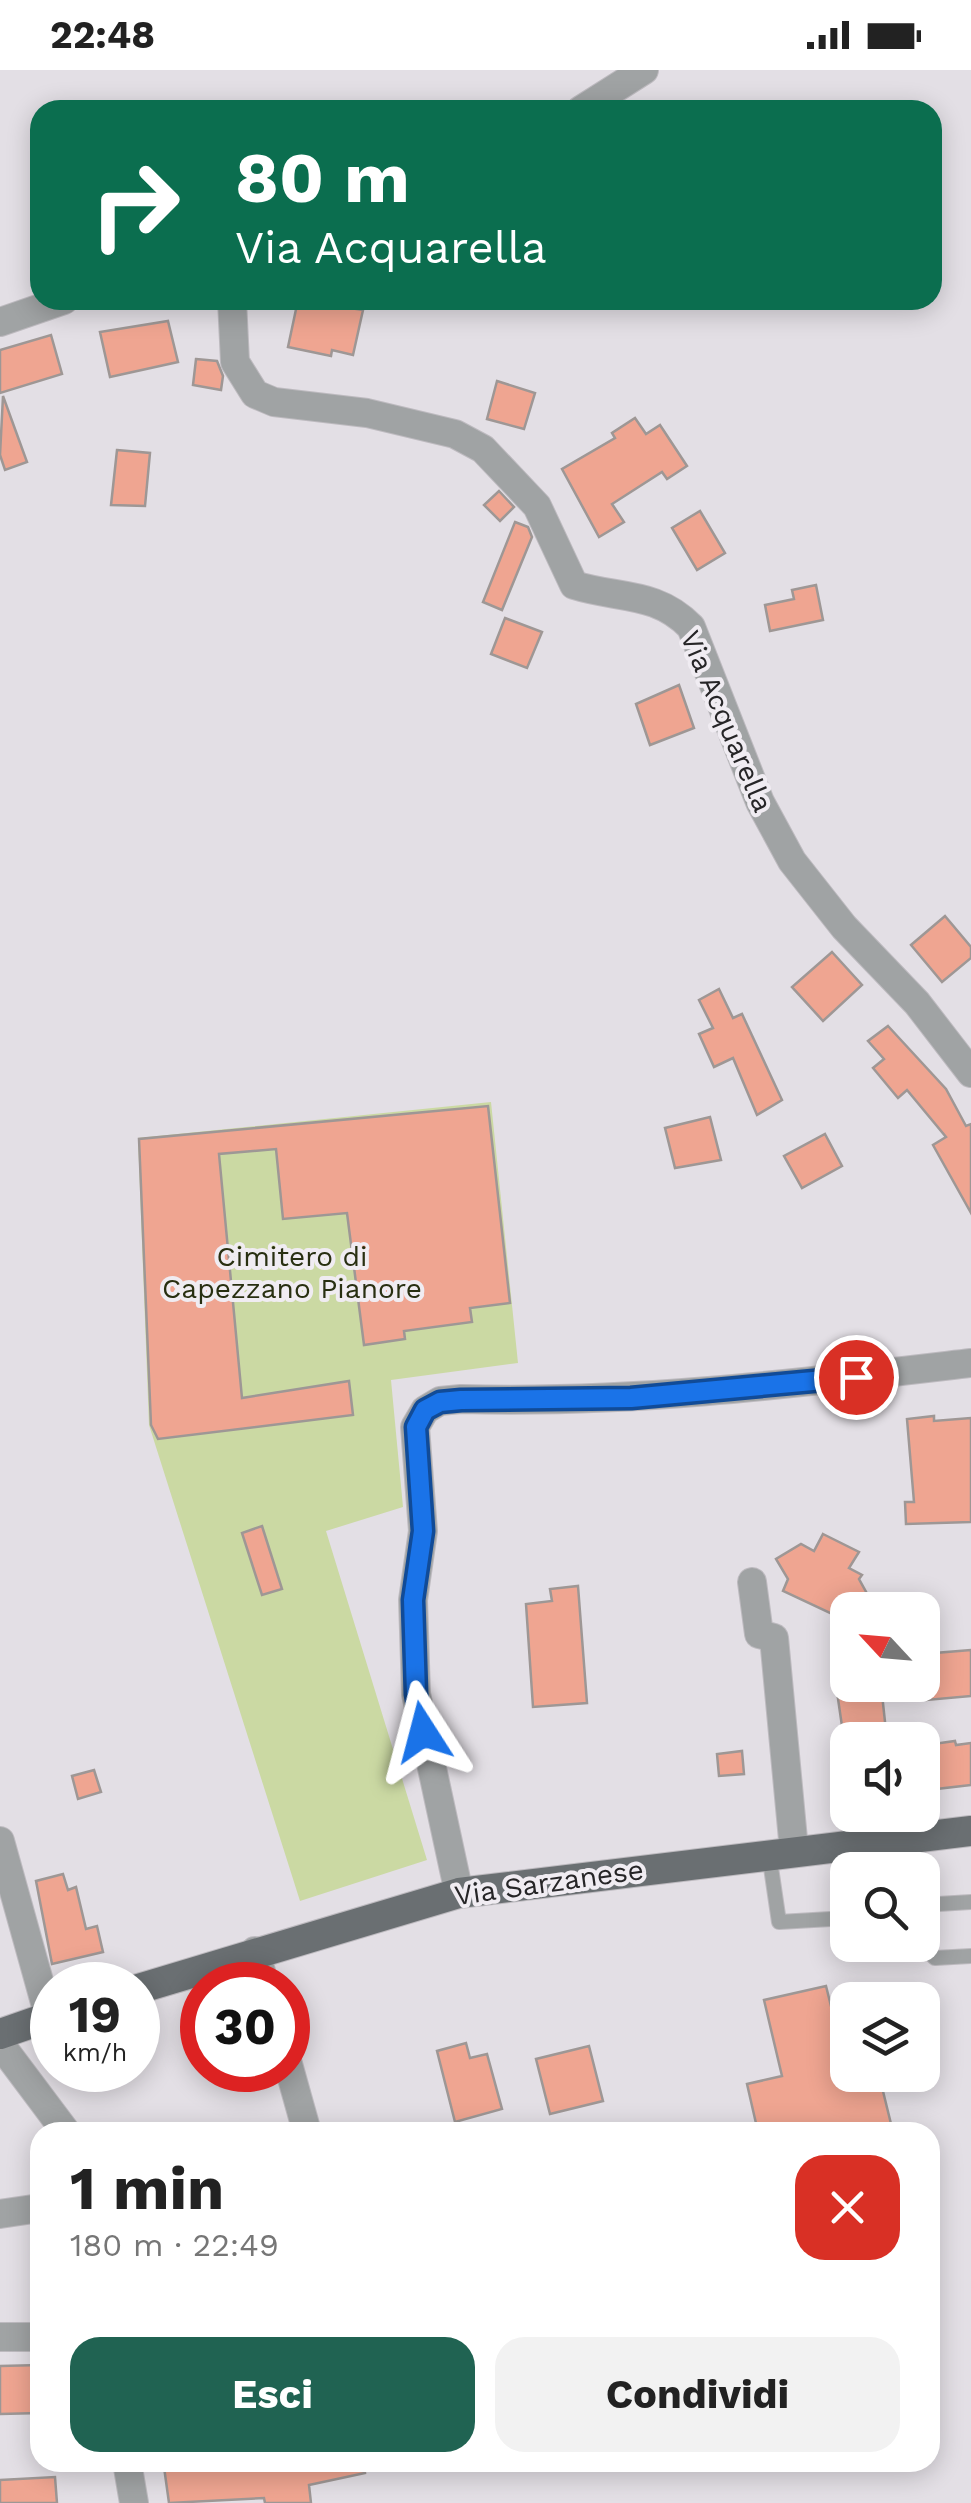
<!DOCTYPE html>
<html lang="it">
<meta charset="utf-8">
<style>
body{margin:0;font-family:"Work Sans",sans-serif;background:#f2f2f2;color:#222;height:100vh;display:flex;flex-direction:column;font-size:38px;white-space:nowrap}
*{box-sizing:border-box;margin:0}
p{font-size:32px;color:#767676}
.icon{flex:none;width:55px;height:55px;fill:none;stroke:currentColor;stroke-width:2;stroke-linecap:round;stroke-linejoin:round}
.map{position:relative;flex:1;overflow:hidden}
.panel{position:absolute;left:30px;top:2052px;width:910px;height:350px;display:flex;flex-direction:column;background:#fff;border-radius:30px;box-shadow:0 5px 25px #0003}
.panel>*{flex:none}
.guide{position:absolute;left:30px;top:30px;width:912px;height:210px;border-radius:30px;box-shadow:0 5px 25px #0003;background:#0b6e4f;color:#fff;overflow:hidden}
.needle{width:65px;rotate:296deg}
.fabs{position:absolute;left:830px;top:1522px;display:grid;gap:20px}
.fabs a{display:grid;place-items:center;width:110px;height:110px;border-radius:20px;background:#fff;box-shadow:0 5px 25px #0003;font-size:50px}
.speed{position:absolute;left:30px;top:1892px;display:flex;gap:20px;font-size:50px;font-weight:700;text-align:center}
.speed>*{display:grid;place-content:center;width:130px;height:130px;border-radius:50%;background:#fff;box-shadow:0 5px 25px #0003;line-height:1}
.speed small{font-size:25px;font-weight:400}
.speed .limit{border:15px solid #d22;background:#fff;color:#111}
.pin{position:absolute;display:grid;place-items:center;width:85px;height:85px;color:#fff;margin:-42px;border:5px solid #fff;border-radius:50%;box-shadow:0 2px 10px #0007}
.me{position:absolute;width:110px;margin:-55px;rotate:351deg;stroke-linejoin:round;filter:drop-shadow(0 0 8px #0008)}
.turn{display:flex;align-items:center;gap:35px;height:210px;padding:0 40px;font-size:45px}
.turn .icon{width:130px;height:130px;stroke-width:2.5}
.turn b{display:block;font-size:70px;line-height:85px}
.round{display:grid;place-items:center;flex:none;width:105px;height:105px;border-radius:30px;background:#f2f2f2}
.overview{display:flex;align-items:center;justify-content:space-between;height:170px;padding:0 40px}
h1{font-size:60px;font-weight:700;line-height:75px}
.button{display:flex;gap:20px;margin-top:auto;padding:20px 40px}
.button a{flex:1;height:115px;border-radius:30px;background:#206352;color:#fff;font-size:40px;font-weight:700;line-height:115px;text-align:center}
.button a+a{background:#f2f2f2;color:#222}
.status{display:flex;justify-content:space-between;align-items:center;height:70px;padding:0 50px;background:#fff;direction:ltr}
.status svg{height:28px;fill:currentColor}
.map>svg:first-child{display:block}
</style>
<div class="status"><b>22:48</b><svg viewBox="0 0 49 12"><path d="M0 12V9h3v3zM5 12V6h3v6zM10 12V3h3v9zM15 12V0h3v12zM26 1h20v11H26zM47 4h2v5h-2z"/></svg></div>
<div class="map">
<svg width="971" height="2433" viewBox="0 0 971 2433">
<rect width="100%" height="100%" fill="#e3dfe5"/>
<path fill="#cbd9a3" d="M491 1032 518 1293 391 1310 403 1437 326 1461 427 1790 300 1831 149 1355 138 1068Z"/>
<g fill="#efa591" stroke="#9e9795" stroke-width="2.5">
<path d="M298 230 363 240 353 285 332 280 331 286 288 277Z"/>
<path d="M168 251 178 292 110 307 100 262Z"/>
<path d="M51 265 62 304 0 323V280Z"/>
<path d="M196 289 217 291 223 306 221 320 193 315Z"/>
<path d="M497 311 535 323 524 359 487 349Z"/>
<path d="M3 326 27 392 5 400 0 385Z"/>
<path d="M635 348 646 364 660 355 687 396 667 409 662 402 612 434 624 452 599 467 562 399 615 368 612 363Z"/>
<path d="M117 380 150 383 145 436 111 435Z"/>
<path d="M499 421 514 437 500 451 484 435Z"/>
<path d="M700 441 725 483 697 500 672 458Z"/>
<path d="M515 452 528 457 532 467 502 540 483 532Z"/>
<path d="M816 515 823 550 770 561 765 535 794 529 792 520Z"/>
<path d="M505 548 542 562 527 598 491 584Z"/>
<path d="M679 615 694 658 650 675 636 634Z"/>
<path d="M945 846 971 877V888L942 912 911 875Z"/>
<path d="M832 882 862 915 823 951 792 917Z"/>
<path d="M719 919 733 948 742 944 782 1030 757 1045 733 988 714 997 699 964 713 958 699 930Z"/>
<path d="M888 956 946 1019 966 1056 971 1054V1143L933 1075 946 1067 907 1020 898 1028 873 998 884 989 868 971Z"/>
<path d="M488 1036 510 1233 470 1238 472 1252 404 1261 405 1269 364 1275 347 1143 283 1149 276 1079 219 1084 242 1328 349 1311 353 1345 158 1369 151 1355 139 1069Z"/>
<path d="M710 1047 721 1090 675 1098 665 1058Z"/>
<path d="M825 1064 842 1096 802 1118 784 1086Z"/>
<path d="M934 1346V1351L971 1348V1452L906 1454 905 1432H914L907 1349Z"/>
<path d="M262 1456 282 1519 262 1525 242 1463Z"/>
<path d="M823 1464 859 1482 849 1498 862 1505 859 1509 870 1529 848 1540 845 1550 783 1521 788 1509 776 1489 801 1474 814 1481Z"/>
<path d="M578 1516 587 1633 533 1637 526 1534 552 1531 550 1519Z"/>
<path d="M971 1580V1626L927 1630 923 1584Z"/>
<path d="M836 1615H881L887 1670H844Z"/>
<path d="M955 1671 956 1675 971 1673V1715L936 1719 933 1674Z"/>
<path d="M742 1681 744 1704 719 1706 717 1684Z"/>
<path d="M94 1700 101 1722 78 1729 72 1706Z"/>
<path d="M63 1804 68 1820 76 1817 86 1859 97 1856 103 1882 52 1894 36 1811Z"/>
<path d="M826 1916 832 1940 848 1937V2005H879L893 2062H758L747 2014 782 2006 764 1930Z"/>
<path d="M466 1973 470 1988 487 1984 502 2039 455 2052 437 1981Z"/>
<path d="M589 1976 603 2031 550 2044 536 1989Z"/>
<path d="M40 2295V2343L0 2344V2296Z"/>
<path d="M195 2392H364L365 2403 309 2415 311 2433H265L264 2428 169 2433 164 2397Z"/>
<path d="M55 2407 57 2433H0V2410Z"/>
</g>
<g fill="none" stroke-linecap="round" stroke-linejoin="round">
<defs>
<g id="lane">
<path d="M769 1784 779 1852 848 1848"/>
<path d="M922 1835 971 1832"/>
<path d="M922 1875 935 1888 971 1886"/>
</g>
<g id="street">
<path d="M581 40 644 0"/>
<path d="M232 230 235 292 255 324 274 332 367 343 455 364 483 379 537 436 574 515C618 529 656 521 691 557L760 732 792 791 844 857 917 933 971 1003"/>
<path d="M0 252 64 230"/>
<path d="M752 1512 759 1564 774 1568 794 1780"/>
<path d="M0 1771 49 1947"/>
<path d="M459 1823 416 1624 413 1530 423 1461 415 1357 425 1340 440 1331 461 1329C633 1334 801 1313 971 1293"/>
<path d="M255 1881 265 1915"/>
<path d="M0 1974 66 2062"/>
<path d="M288 1994 307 2062"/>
<path d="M0 2144 40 2138"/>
<path d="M0 2267H40"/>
<path d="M127 2392 134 2433"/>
</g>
<g id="primary">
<path d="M138 1919 459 1823 971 1761"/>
<path d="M0 1964 52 1946"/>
</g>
</defs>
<use href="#lane" stroke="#bdbabf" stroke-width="16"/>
<use href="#street" stroke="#bdbabf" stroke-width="30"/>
<use href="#primary" stroke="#bdbabf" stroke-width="32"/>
<use href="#lane" stroke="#a0a3a4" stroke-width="14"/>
<use href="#street" stroke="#a0a3a4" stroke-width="28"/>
<use href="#primary" stroke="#6a6f72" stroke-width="30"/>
</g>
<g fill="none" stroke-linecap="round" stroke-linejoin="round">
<defs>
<path id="route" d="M423 1662 416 1624 413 1530 423 1461 416 1357 425 1340 440 1332 461 1330 631 1328 856 1307"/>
</defs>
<use href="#route" stroke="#114b97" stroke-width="25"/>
<use href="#route" stroke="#1a73e8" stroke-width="18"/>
</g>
<g text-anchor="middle" stroke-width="8" stroke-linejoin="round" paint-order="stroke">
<g font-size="28" fill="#262527" stroke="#f0ecf2">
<text transform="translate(727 651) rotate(67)" y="10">Via Acquarella</text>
<text transform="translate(549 1812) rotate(-8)" y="10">Via Sarzanese</text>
</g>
<g font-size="28" fill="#282f11" stroke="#f0ecf2">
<text x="292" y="1196">Cimitero di<tspan x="292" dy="32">Capezzano Pianore</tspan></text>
</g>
</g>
</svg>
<div class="fabs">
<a><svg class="needle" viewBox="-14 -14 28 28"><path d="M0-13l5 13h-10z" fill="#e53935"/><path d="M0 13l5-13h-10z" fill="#767676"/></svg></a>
<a><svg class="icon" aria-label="sound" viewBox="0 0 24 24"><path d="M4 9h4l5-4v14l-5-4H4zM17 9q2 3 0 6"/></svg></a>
<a><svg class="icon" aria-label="search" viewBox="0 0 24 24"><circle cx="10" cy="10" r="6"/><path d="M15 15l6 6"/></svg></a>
<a><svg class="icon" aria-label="layers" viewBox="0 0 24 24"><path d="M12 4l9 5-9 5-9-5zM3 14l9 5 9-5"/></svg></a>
</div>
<div class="speed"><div>19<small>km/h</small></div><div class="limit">30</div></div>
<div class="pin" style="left:856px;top:1307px;background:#d93025"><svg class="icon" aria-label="arrive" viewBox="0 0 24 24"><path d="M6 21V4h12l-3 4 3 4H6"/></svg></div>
<svg class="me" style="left:423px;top:1662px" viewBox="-20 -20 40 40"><path d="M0-17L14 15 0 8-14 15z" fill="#1a73e8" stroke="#fff" stroke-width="4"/></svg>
<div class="guide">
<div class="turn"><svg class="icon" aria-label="right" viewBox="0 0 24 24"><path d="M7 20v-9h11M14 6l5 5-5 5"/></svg><div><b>80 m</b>Via Acquarella</div></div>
</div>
<section class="panel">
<div class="overview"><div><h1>1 min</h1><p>180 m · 22:49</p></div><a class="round" style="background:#d93025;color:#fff"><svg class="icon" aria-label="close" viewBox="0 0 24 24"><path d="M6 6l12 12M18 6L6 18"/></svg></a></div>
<div class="button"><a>Esci</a><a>Condividi</a></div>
</section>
</div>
